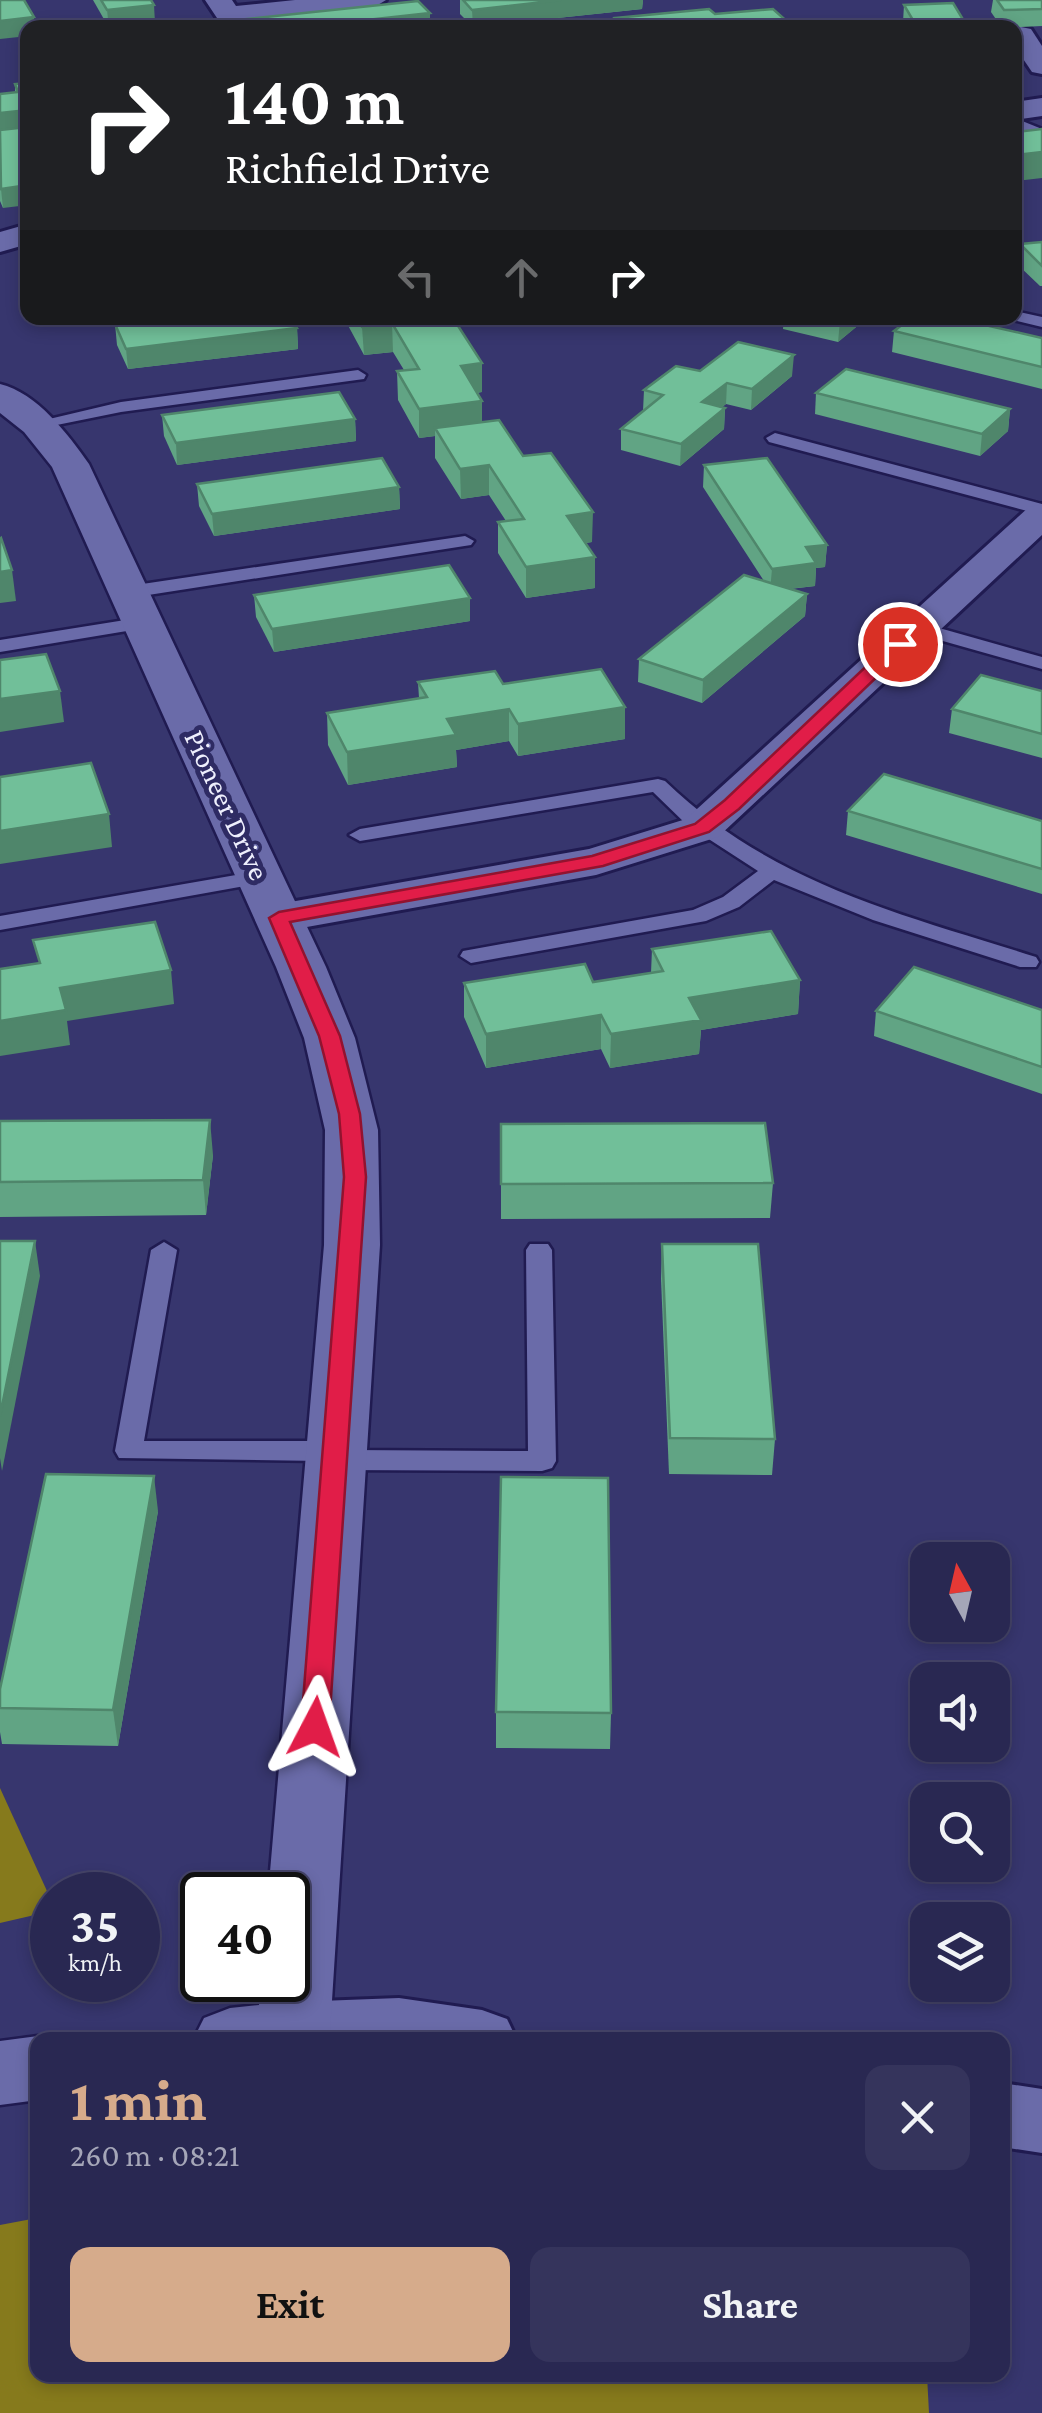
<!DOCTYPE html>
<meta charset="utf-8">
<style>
body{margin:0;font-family:"Crimson Pro",serif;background:#35345c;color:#f1f3f6;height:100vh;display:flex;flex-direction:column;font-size:38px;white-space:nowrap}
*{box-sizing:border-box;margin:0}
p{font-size:32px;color:#a5a6b8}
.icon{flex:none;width:55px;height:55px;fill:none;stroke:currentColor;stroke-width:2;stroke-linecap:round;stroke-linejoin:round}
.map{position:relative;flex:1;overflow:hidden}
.details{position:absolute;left:30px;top:2032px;width:980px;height:350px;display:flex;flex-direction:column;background:#292852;border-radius:20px;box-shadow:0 5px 15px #0003,0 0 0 2px #454469}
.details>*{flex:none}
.guide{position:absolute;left:20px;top:20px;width:1002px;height:305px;border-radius:20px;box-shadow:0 5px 15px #0003,0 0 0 2px #454469;background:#202124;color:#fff;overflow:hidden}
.needle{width:65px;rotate:352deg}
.fabs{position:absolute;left:910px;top:1542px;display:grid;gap:20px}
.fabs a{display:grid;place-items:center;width:100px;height:100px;border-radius:20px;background:#292852;box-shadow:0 5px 15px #0003,0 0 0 2px #454469;font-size:50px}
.speed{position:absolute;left:30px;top:1872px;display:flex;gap:20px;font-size:50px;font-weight:700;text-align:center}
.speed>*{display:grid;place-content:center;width:130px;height:130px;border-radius:50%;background:#292852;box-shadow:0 5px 15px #0003,0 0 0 2px #454469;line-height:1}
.speed small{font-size:25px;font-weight:400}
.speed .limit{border:5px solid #111;border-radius:15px;background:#fff;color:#111}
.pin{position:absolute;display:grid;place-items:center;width:85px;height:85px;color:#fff;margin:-42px;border:5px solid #fff;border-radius:50%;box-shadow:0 2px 10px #0007}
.me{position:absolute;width:110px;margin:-55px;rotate:4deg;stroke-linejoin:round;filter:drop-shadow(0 0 8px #0008)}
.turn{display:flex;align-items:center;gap:35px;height:210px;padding:0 40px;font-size:45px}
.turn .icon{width:130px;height:130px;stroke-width:2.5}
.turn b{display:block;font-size:70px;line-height:85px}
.lanes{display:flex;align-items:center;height:95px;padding:0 40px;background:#0003;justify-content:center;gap:50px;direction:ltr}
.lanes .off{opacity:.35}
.round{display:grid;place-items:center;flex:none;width:105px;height:105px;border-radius:20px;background:#35345c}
.headline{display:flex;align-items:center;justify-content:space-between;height:170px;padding:0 40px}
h1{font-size:60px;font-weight:700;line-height:75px;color:#d6ab8b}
.button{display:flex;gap:20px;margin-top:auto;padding:20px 40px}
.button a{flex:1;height:115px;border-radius:20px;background:#d6ab8b;color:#111;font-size:40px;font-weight:700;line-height:115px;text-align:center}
.button a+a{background:#35345c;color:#f1f3f6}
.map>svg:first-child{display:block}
</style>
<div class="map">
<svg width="1042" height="2413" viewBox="0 0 1042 2413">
<rect width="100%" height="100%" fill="#37366e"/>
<g fill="#867a1c">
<path d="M0 1788 52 1902V1911L0 1923Z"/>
<path d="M37 2218 38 2375H927L929 2413H0V2225Z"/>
</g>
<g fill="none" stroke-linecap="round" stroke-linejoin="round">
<defs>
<g id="service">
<path d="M1015 118 1042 129V138L1015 127Z"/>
<path d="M1015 311 1042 317V327L1009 319 1015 318Z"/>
<path d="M358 370 366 375 364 379 121 412 37 429 28 424 121 402Z"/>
<path d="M775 433 1042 504V515L769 442 766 438Z"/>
<path d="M465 536 474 541 471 545 129 598 120 592 129 586Z"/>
<path d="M144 617 154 623 151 627 0 652V640Z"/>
<path d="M918 622 1042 657V669L911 632V624Z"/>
<path d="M658 779 665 781C772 884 898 913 1036 957L1039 962 1036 967H1020L873 920 774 880 739 907 706 921 471 963 460 956 463 951 693 910 723 897 758 871 687 825 653 792 360 841 349 835 360 829Z"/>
<path d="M259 871 267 872 270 877 267 882 0 930V916Z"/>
<path d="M164 1242 177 1250 144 1441H335L345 1444 348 1450 528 1451 526 1250 530 1244H548L552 1250 556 1461 552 1468 542 1471 335 1470 325 1467 322 1461 119 1458 115 1451 151 1250Z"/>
</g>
<g id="minor">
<path d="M205 0H232L236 6 295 0H386L373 8 229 23 219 21Z"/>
<path d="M1021 27 1031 29 1042 46V74L1032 72 1015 47V28Z"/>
<path d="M1042 98V116L1015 120V102Z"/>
<path d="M28 224V244L0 252V232Z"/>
<path d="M1042 504V535L718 837 596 875 279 932 263 928 256 918 263 908 279 904 589 849 686 819 1029 507Z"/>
<path d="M399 1998 482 2010 507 2019 517 2040H262L258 2032 268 2011 293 2002Z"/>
<path d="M1002 2083 1042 2089V2153L1002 2147Z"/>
</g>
<g id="tertiary">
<path d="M0 384C37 393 68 434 89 464L326 967 355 1038 378 1130 380 1245 330 2032 326 2040H193L204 2018 230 2008 259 2005 261 1980H288V1895H268L324 1245 325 1130 304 1038 276 967 52 467 24 432 0 413Z"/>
<path d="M38 2036 50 2040H38V2100L0 2105V2041Z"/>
</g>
</defs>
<use href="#service" stroke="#201b51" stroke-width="5"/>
<use href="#minor" stroke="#201b51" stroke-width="6"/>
<use href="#tertiary" stroke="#201b51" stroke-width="5"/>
<use href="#service" fill="#6a6ba9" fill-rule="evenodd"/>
<use href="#minor" fill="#6a6ba9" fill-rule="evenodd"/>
<use href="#tertiary" fill="#6a6ba9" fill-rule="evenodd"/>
</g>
<g fill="#61a484">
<path d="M93 0H151L155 23 109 28Z"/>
<path d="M460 0H643L642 9 473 27 460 14Z"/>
<path d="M993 0H1042V26L1002 28 991 12Z"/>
<path d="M904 5 967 26V28H896L905 27 903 22Z"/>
<path d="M28 83 3 208 0 201V94L15 92V84Z"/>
<path d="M1042 242V286H1040L1017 264 1020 244Z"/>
<path d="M344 318H453L482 363V392L477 393 482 401V422L523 456 592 542 586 543 595 557V588L526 598 498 553V522L506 521 489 495 461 499 435 458V436L419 438 398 400 397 371 404 370 393 352 364 355Z"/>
<path d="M784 318H867L838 342 783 329Z"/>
<path d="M115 324 297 328 298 349 128 369 117 345Z"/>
<path d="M894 331 1042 338V389L892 352Z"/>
<path d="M700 371 792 376 751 410 726 404 722 407 725 408 724 429 680 466 621 450V429L643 411 644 390Z"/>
<path d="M816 393 1010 409 1008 431 980 456 815 414Z"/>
<path d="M162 415 355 419 356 441 177 465 164 436Z"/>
<path d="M704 465 827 545 825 567 816 568 815 586 790 589 807 594 805 616 702 703 638 682 639 659 764 581 703 487Z"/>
<path d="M197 484 399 487 400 509 214 536 199 506Z"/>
<path d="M254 595 470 598V621L274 652 256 617Z"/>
<path d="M418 682 503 684 625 707V739L518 756 509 741 456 750 457 767 348 785 328 745 327 713 419 698Z"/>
<path d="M1042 691V758L949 733 952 709Z"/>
<path d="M848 811 1042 821V894L846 835Z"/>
<path d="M652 949 800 980 798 1014 701 1030 699 1054 610 1068 601 1049 486 1068 464 1017V983L593 982 651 973Z"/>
<path d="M1042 1010V1094L874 1036 876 1011Z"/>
<path d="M0 1121 213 1155 206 1215 0 1217Z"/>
<path d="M501 1124 773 1183 770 1218 501 1219Z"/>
<path d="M662 1244 775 1439 772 1475 669 1474 661 1279Z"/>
<path d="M158 1511 118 1746 2 1744 0 1732V1689Z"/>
<path d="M496 1712 611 1713 610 1749 496 1748Z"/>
</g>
<g fill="#4f866b">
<path d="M561 0H643L642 9 473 27 472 10Z"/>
<path d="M154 5 155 23 109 28 107 10Z"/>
<path d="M430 13V28H294Z"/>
<path d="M34 17 35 28H28V36L0 39V21Z"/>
<path d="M790 24V28H757Z"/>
<path d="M28 110V129L0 132V113Z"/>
<path d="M1042 152V178L1015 181V155Z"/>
<path d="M28 185V205L3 208 1 189Z"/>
<path d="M844 318H867L838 342 840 321Z"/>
<path d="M392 323 393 352 364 355 362 327Z"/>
<path d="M297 328 298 349 128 369 126 349Z"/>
<path d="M794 355 792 376 751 410 752 389Z"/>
<path d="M482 363V392L461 394V366Z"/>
<path d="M727 383 726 404 701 424 702 402Z"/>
<path d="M482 401V430L435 428V436L419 438V409Z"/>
<path d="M725 408 724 429 680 466 681 444Z"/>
<path d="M1010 409 1008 431 980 456 982 434Z"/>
<path d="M355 419 356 441 177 465 176 443Z"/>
<path d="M489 465V495L461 499 460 469Z"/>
<path d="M399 487 400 509 214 536 212 514Z"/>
<path d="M593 512 592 542 567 546V516Z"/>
<path d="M827 545 825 567 816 568 815 586 770 591 772 569 806 547Z"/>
<path d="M595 557V588L526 598V567Z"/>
<path d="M12 570 16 601 0 603V572Z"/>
<path d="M807 594 805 616 702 703 703 680Z"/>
<path d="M470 598V621L274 652 272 629Z"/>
<path d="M60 691 64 722 0 732V699Z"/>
<path d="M625 707V739L518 756V724Z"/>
<path d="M509 709V741L456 750 457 767 348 785 347 752 447 719Z"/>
<path d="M109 814 112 847 0 864V831Z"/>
<path d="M171 970 174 1004 67 1021 70 1045 0 1056V1021L60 988Z"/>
<path d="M800 980 798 1014 701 1030 699 1054 610 1068 611 1034 689 998Z"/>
<path d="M601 1015V1049L486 1068V1034Z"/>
<path d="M210 1120 213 1155 206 1215 203 1180Z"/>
<path d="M35 1241 40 1276 2 1471 0 1458V1416Z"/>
<path d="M154 1476 158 1511 118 1746 113 1710Z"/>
</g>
<g fill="#71bf99" stroke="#4f866b" stroke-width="2.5">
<path d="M0 0H24L34 17 0 21Z"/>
<path d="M101 0H151L154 5 107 10Z"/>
<path d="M463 0H561L472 10Z"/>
<path d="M997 0H1042V9L1004 10Z"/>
<path d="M418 1 430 13 294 28H254L247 19Z"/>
<path d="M953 3 967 26 896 27H917L904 5Z"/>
<path d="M709 9 715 14 773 9 790 24 757 28H724L721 24 689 28H599L622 25 615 18Z"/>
<path d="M28 83V110L0 113V94L18 92 15 84Z"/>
<path d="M27 127 28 185 1 189 0 130Z"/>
<path d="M1042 129V152L1015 155V132Z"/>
<path d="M1042 242V266L1020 244Z"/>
<path d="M171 318H291L297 328 126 349 115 324Z"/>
<path d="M357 318H453L482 363 461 366 482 401 419 409 397 371 419 369 392 323 362 327Z"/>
<path d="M824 318H844L840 321Z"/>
<path d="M911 318H954L1042 338V367L894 331Z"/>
<path d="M738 342 794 355 752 389 727 383 702 402 725 408 681 444 621 429 663 395 644 390 676 366 700 371Z"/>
<path d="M846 369 1010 409 982 434 816 393Z"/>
<path d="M339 392 355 419 176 443 162 415Z"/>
<path d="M499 420 523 456 551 453 593 512 567 516 595 557 526 567 498 522 524 519 489 465 460 469 435 428Z"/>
<path d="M382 458 399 487 212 514 197 484Z"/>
<path d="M767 458 827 545 806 547 816 563 772 569 704 465Z"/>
<path d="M1 538 12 570 0 572V539Z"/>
<path d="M449 565 470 598 272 629 254 595Z"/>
<path d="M744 575 807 594 703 680 639 659Z"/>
<path d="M46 654 60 691 0 699V660Z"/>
<path d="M601 669 625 707 518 724 509 709 447 719 456 735 347 752 327 713 427 697 418 682 495 671 503 684Z"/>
<path d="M981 675 1042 691V734L952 709Z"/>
<path d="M91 763 109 814 0 831V777Z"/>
<path d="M884 774 1042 821V869L848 811Z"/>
<path d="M155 922 171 970 60 988 66 1010 0 1021V969L40 963 33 940Z"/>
<path d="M771 931 800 980 689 998 701 1020 611 1034 601 1015 486 1034 464 983 585 964 593 982 663 971 652 949Z"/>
<path d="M914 967 1042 1010V1067L876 1011Z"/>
<path d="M210 1120 203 1180 0 1182V1121Z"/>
<path d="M765 1123 773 1183 501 1184V1124Z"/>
<path d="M0 1241H35L0 1416Z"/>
<path d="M662 1244H758L775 1439 670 1438Z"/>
<path d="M46 1474 154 1476 113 1710 0 1708V1689Z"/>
<path d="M501 1477 608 1478 611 1713 496 1712Z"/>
</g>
<path fill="#e11d48" stroke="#92132f" stroke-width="2.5" d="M900 639 909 644 907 648 739 809 709 832 603 866 290 922 340 1036 360 1114 366 1177 329 1727 325 1734 315 1737 306 1734 301 1727 344 1177 339 1114 319 1036 269 918 279 912 592 856 695 824 725 800 894 640Z"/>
<g text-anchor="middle" stroke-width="10" stroke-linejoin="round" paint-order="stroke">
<g font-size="30" fill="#eeeffd" stroke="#2e2b63">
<text transform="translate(227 805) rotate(65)" y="10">Pioneer Drive</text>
</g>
</g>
</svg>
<div class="fabs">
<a><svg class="needle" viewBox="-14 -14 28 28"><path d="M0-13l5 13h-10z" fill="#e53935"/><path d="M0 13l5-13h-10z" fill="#a5a6b8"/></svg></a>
<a><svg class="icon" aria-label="sound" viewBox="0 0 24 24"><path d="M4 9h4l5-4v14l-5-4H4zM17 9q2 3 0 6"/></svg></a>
<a><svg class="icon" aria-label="search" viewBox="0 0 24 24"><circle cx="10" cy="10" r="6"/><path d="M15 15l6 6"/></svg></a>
<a><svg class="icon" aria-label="layers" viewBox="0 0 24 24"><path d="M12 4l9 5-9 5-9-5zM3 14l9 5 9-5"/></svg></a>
</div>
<div class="speed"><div>35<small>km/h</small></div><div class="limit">40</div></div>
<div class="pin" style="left:900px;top:644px;background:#d93025"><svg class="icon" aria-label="arrive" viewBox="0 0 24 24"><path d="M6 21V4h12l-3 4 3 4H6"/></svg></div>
<svg class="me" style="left:315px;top:1727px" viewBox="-20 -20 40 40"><path d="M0-17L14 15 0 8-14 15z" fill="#e11d48" stroke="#fff" stroke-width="4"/></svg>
<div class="guide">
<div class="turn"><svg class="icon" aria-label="right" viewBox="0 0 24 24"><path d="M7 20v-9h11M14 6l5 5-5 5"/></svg><div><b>140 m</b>Richfield Drive</div></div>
<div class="lanes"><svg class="icon off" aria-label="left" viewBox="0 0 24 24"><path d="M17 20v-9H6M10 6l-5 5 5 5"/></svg><svg class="icon off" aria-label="ahead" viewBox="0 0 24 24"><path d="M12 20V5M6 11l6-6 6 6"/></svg><svg class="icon" aria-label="right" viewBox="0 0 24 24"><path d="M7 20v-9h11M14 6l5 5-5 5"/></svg></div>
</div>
<section class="details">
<div class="headline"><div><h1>1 min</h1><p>260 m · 08:21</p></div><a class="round"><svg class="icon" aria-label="close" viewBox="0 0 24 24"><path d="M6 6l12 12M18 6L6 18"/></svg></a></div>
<div class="button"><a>Exit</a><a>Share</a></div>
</section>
</div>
